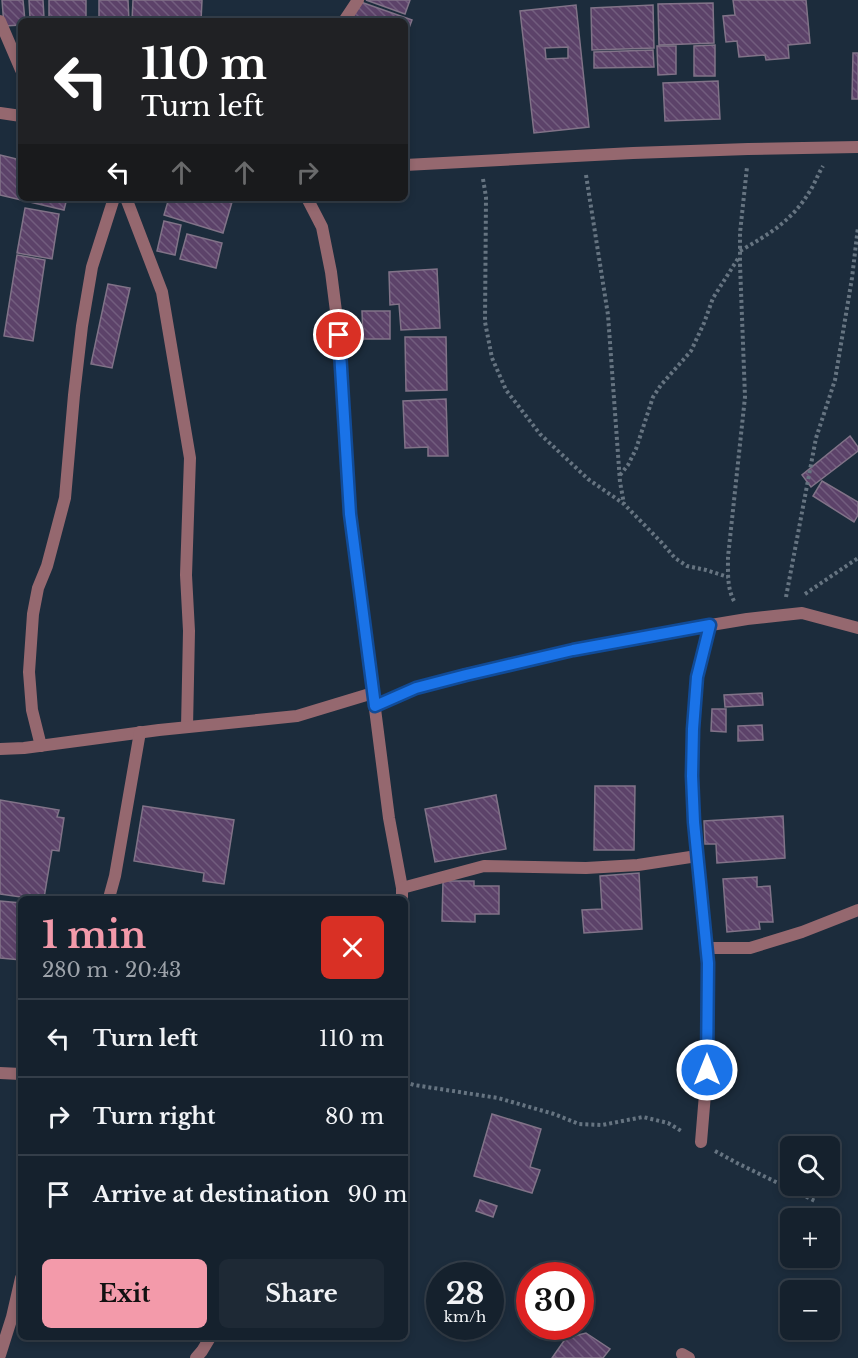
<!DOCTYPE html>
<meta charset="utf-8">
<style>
body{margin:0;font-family:"Libre Baskerville",serif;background:#1e2935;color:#f1f3f6;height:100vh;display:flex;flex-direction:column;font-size:22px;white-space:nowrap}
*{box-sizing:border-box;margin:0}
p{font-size:20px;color:#9da3aa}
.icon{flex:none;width:33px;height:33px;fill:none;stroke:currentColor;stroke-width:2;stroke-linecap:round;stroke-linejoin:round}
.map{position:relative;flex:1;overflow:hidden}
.sheet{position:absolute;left:18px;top:896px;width:390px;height:444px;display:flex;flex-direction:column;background:#15212d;border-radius:9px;box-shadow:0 3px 9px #0003,0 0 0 2px #343e49}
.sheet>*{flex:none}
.hud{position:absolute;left:18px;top:18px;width:390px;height:183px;border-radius:9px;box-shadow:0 3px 9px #0003,0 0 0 2px #343e49;background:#202124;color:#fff;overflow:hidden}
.buttons{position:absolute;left:780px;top:1136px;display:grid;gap:12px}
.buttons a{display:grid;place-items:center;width:60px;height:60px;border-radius:9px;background:#15212d;box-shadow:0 3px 9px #0003,0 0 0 2px #343e49;font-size:30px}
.speed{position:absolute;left:426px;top:1262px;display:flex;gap:12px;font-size:30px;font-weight:700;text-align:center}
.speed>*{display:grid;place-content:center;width:78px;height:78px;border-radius:50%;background:#15212d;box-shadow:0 3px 9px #0003,0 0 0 2px #343e49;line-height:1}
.speed small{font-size:15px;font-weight:400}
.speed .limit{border:9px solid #d22;background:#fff;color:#111}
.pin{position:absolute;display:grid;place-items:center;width:51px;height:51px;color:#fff;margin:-26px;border:3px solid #fff;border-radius:50%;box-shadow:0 2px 6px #0007}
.me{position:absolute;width:66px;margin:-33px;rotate:0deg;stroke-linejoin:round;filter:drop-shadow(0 0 4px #0008)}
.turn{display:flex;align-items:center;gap:21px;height:126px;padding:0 24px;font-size:27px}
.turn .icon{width:78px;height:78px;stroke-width:2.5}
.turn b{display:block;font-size:42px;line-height:51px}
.lanes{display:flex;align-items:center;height:57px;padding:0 24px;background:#0003;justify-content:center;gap:30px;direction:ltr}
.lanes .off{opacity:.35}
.round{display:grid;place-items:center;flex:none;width:63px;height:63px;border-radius:9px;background:#1e2935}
.headline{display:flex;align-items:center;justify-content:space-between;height:102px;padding:0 24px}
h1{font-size:36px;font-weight:700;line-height:45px;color:#f39aaa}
.button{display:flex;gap:12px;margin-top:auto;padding:12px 24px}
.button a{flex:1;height:69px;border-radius:9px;background:#f39aaa;color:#111;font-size:24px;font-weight:700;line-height:69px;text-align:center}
.button a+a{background:#1e2935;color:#f1f3f6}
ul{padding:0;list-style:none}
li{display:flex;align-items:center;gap:18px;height:78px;padding:0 24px;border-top:2px solid #343e49}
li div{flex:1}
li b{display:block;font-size:22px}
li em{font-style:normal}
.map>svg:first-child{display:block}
</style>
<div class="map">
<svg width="858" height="1358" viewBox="0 0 858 1358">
<defs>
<pattern id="building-back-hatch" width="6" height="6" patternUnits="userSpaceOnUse" patternTransform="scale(1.5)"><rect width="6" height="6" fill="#5c4269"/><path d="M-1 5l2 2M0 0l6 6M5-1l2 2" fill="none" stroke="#725d7e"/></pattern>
</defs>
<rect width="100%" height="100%" fill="#1c2c3c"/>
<g fill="url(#building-back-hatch)" stroke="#817388" stroke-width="1.5" fill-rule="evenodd">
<path d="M2 0H23L25 21H21V25L4 26Z"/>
<path d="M29 0H43L44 18H30Z"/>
<path d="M49 0H86V21L49 20Z"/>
<path d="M99 0H128L129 21H99Z"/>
<path d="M133 0H202L201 21H132Z"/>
<path d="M366 0H410L405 14Z"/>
<path d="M733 0H806L810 43 788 45 789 58 766 60 765 55 739 57 737 41 726 42 723 16 735 15Z"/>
<path d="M358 1 412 20 406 36 405 21H365L353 17Z"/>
<path d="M713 3 714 43 659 45 658 4Z"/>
<path d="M576 5 589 127 534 133 520 11ZM568 47V58L546 59 545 48Z"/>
<path d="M653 5 654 48 592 50 591 8Z"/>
<path d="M715 45V76H694V46Z"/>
<path d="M657 46H676V74L658 75Z"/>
<path d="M653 50 654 67 594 68V52Z"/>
<path d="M853 53H858V99H852Z"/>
<path d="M718 81 720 119 665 121 663 83Z"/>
<path d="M0 155 21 160V198H67L64 210 0 195Z"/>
<path d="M169 198H221L232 202 223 233 164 215Z"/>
<path d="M25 208 59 214 52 259 17 253Z"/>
<path d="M164 221 181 225 175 255 157 251Z"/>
<path d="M187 234 222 243 216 268 180 259Z"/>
<path d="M17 255 45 260 33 341 4 336Z"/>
<path d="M437 269 440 328 401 330 399 304 390 305 389 272Z"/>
<path d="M108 284 130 288 112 368 91 364Z"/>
<path d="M362 311H390V339H363Z"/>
<path d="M405 337H446L447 390 406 391Z"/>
<path d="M446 399 448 456H428V447L405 448 403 401Z"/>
<path d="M850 436 858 447V451L811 487 802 475Z"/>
<path d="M822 481 858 502V515L854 522 813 496Z"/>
<path d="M762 693 763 705 725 707 724 695Z"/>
<path d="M712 709H726V732L711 731Z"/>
<path d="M762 725 763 740 738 741V726Z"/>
<path d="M595 786H635L634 850H594Z"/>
<path d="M496 795 506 849 435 862 425 809Z"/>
<path d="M0 800 59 810 57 817 64 818 59 851 52 850 44 898H28L0 894Z"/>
<path d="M143 806 234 820 224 884 203 881 204 873 134 861Z"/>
<path d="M783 816 785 858 717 863 716 844H705L704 821Z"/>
<path d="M639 873 642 929 584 933 582 910 602 909 600 876Z"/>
<path d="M757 877V887L770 886 773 922H759L760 929 727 932 723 879Z"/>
<path d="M443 881H474V886H499V914H475V922L442 921Z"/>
<path d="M0 901 21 903V960L0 958Z"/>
<path d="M492 1114 541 1129 530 1167 540 1170 532 1193 474 1176Z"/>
<path d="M480 1200 497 1206 493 1217 476 1211Z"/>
<path d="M586 1333 610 1349 603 1358H552L566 1338Z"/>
</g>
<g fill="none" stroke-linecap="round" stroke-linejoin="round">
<g stroke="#667481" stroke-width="4" stroke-dasharray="3 3" stroke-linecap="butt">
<path d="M586 175 608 315 620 482 624 504"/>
<path d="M483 179 486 197 485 322 492 358 506 390 540 434 588 479 624 504 662 543 675 558 687 566 706 570 728 577"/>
<path d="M740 251C769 234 792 221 810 191 815 183 818 174 823 166"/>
<path d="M620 475 628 465 636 449 653 397 661 385 691 351 704 323 713 298 739 257"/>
<path d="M805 594 858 558"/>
<path d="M786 597 816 438 835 380 852 278 858 227"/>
<path d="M734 601C727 588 728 572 728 557L745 397 740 264V233L747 167"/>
<path d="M405 1082 414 1085 498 1098 554 1114 579 1124 602 1125 643 1117 668 1123 683 1132"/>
<path d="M715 1151 737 1163 815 1201"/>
</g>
<g stroke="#95686f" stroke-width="12">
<path d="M0 21 21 70"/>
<path d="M344 21 358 0"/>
<path d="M0 113 21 116"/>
<path d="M405 165 633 153 748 149 858 147"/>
<path d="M126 198 162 292 190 458 186 575 189 631 187 727"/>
<path d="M307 198 322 227 331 272 339 335 350 514 389 818 402 888V898"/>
<path d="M375 706 416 688 466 674 573 650 675 631 747 619 802 613 858 628"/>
<path d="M41 746 32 710 29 672 33 614 38 588 47 566 65 498 74 395 82 326 92 267 114 198"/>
<path d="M0 749 24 748 159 730 297 716 373 693"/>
<path d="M402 888 484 866 586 868 638 865 697 856"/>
<path d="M109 898 115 876 140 732"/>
<path d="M706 948H750L802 932 858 910"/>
<path d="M0 1073 21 1074"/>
<path d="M701 1142 707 1070 708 963 694 822 692 776 693 729 697 677 710 625"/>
<path d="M682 1354 689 1358"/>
<path d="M0 1355 12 1317 21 1278"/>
<path d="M196 1358 202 1351 211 1336"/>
</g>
</g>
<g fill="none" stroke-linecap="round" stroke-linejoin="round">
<defs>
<path id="route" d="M339 335 350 514 375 706 416 688 466 675 573 650 710 625 697 677 693 729 692 776 694 822 708 963 707 1070"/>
</defs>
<use href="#route" stroke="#114b97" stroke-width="15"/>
<use href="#route" stroke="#1a73e8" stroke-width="10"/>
</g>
</svg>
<div class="buttons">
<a><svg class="icon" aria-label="search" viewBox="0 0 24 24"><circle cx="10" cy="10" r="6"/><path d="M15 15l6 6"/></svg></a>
<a>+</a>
<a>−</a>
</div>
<div class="speed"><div>28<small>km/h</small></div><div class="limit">30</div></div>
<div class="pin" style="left:339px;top:335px;background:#d93025"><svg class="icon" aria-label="arrive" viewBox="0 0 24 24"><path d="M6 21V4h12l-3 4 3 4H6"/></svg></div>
<svg class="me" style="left:707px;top:1070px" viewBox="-20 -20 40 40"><circle r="17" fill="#1a73e8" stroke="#fff" stroke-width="3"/><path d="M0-11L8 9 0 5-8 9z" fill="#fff"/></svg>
<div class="hud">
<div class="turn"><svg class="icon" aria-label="left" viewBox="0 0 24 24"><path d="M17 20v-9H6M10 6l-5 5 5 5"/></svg><div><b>110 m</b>Turn left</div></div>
<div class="lanes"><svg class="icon" aria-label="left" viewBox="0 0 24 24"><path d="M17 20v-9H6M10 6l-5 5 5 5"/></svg><svg class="icon off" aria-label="ahead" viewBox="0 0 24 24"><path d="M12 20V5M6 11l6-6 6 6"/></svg><svg class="icon off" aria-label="ahead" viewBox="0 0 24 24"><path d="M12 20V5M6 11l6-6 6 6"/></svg><svg class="icon off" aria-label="right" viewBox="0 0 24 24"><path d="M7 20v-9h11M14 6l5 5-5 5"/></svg></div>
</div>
<section class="sheet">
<div class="headline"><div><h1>1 min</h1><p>280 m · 20:43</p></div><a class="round" style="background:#d93025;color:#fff"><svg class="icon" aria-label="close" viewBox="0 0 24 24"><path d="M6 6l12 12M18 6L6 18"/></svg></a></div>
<ul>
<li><svg class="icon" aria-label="left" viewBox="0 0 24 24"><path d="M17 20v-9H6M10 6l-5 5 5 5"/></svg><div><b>Turn left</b></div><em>110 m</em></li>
<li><svg class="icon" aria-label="right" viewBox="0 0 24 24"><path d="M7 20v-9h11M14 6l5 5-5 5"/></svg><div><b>Turn right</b></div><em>80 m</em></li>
<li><svg class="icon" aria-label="arrive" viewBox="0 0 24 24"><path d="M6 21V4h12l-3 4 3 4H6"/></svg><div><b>Arrive at destination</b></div><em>90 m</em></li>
</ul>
<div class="button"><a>Exit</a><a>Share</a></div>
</section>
</div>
